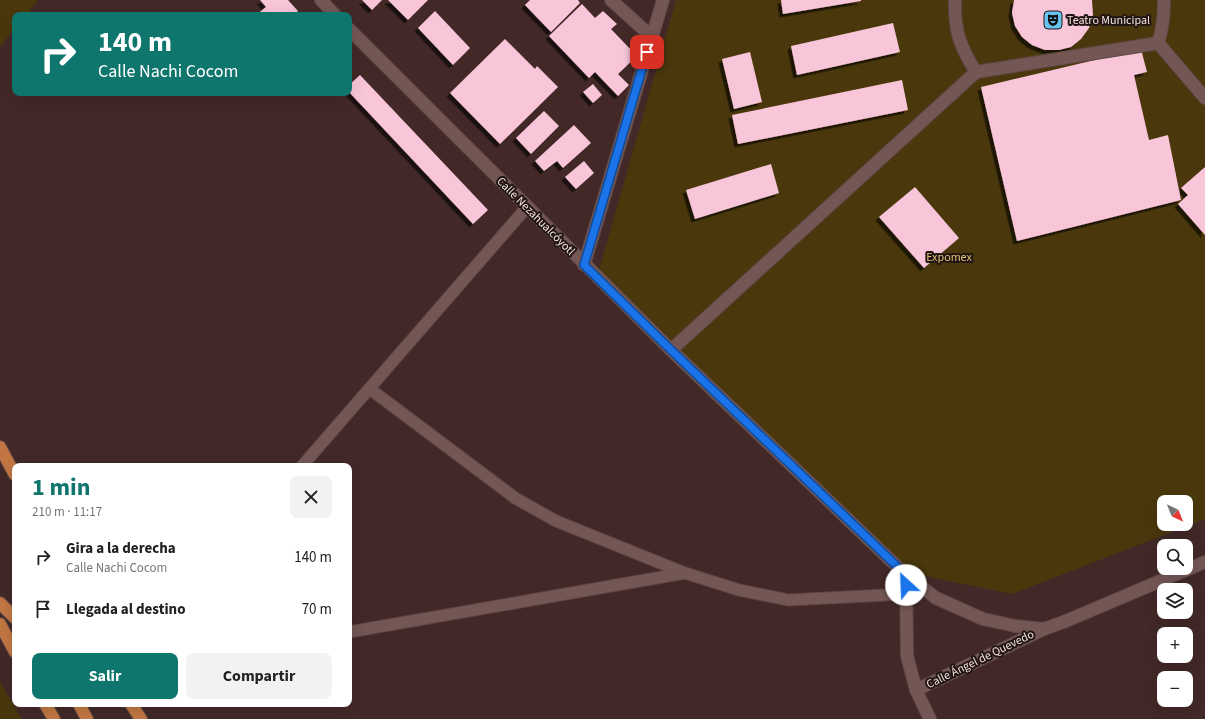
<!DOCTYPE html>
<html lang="es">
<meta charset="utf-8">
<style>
body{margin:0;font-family:"Source Sans 3",sans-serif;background:#f2f2f2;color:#222;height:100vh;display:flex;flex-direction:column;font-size:15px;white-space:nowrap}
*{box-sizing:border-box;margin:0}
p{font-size:13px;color:#767676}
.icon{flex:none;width:22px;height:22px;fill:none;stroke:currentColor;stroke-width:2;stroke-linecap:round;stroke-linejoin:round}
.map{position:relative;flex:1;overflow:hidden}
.details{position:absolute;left:12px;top:463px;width:340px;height:244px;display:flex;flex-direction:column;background:#fff;border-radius:8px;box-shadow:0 4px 16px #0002}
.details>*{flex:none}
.top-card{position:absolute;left:12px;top:12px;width:340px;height:84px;border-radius:8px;box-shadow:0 4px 16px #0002;background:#0f766e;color:#fff;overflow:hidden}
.needle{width:26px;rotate:137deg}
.controls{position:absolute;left:1157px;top:495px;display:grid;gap:8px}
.controls a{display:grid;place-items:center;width:36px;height:36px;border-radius:8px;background:#fff;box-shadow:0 4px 16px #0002;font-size:20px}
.pin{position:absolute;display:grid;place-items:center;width:34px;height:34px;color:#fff;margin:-17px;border-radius:8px;box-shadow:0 2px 6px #0006}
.me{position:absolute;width:44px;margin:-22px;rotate:335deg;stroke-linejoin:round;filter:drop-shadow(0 0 3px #0008)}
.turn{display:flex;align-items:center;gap:14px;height:84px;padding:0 20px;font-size:18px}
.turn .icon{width:52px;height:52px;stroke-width:2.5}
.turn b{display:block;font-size:28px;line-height:34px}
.round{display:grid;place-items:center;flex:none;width:42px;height:42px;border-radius:8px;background:#f2f2f2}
.overview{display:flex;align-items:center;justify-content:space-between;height:68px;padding:0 20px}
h1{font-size:24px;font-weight:700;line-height:30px;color:#0f766e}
.cta{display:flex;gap:8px;margin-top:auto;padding:8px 20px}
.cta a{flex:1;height:46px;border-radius:8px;background:#0f766e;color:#fff;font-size:16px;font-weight:700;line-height:46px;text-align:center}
.cta a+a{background:#f2f2f2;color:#222}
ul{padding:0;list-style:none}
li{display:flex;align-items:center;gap:12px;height:52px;padding:0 20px}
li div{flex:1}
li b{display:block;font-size:15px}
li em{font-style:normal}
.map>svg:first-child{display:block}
</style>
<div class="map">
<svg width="1205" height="719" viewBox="0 0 1205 719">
<defs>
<filter id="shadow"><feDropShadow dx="-3.5" dy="3.5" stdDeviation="0" flood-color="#0009"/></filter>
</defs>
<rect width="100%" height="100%" fill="#422927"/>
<g fill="#4a380c" fill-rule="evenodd">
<path d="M0 0H38L26 15H15V28L0 47Z"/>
<path d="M676 0H1205V519L1012 594 910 573 597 277ZM1164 502H1186V524H1164Z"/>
<path d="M0 682 22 719H0Z"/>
</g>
<g fill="#f9c5d9" filter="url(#shadow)">
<path d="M260 0H288L298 11 294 15H256L266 7Z"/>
<path d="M362 0H382L372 10Z"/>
<path d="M388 0H428L408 20Z"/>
<path d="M530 0H578L580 3 551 32 525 5Z"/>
<path d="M781 0H861V1L783 14Z"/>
<path d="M1014 0H1092L1093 15 1089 28 1081 39 1071 47 1059 50H1045L1032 45 1022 37 1015 26 1012 13Z"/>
<path d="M582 4 595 18 603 11 617 24 611 29 637 56 618 74 629 85 618 96 595 72 589 78 549 36Z"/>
<path d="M435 11 470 48 453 65 418 28Z"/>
<path d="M893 23 900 52 797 75 791 46Z"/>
<path d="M505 39 535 69 537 66 558 87 500 144 450 93Z"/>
<path d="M1141 49 1147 72 1134 75 1149 140 1168 135 1181 200 1017 241 981 87Z"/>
<path d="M750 52 762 102 734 109 722 59Z"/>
<path d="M360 75 488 210 473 224 349 92V85Z"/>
<path d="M902 80 908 110 738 144 732 115Z"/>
<path d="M593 84 602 95 593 103 583 92Z"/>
<path d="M544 111 559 126 531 154 516 138Z"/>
<path d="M574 125 591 143 563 168 557 161 544 171 535 161Z"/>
<path d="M584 161 594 173 576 189 565 177Z"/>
<path d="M771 164 779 193 695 219 686 190Z"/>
<path d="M1205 167V235L1178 204 1188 195 1181 188Z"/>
<path d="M915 187 959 238 924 268 879 217Z"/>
</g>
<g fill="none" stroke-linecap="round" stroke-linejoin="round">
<defs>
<g id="service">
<path d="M370 389 515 498 556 521 685 573"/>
<path d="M302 466 527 207"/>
<path d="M349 632 685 573 739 590 788 600 906 594"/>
</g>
<g id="minor">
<path d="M611 0 652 37"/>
<path d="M955 0C954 30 960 47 976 72"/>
<path d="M1158 43 1205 98"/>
<path d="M584 265 663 0"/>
<path d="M671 350 976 72 1158 43C1163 29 1164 15 1164 0"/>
<path d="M906 575 907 656 916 690 930 719"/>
<path d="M916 690 1044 629"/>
</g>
<g id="tertiary">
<path d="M321 0 335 15"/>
<path d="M349 29 671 350 906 575 936 598 983 619 1015 626 1044 629 1066 621 1205 562"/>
</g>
<g id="trunk">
<path d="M0 447 15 475"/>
<path d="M0 603 15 618"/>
<path d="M0 624 15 652"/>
<path d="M45 704 54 719"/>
<path d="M79 704 87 719"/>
<path d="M131 704 141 719"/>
</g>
</defs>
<use href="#service" stroke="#5d4746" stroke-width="13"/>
<use href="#minor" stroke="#5d4746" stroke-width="14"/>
<use href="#tertiary" stroke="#5d4746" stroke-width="14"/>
<use href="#trunk" stroke="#5d4746" stroke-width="14"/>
<use href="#service" stroke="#745755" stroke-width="11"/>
<use href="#minor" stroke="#745755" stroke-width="12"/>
<use href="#tertiary" stroke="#745755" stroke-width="12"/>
<use href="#trunk" stroke="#c27742" stroke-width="12"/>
</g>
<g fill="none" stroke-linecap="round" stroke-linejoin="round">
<defs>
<path id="route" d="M647 52 584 265 671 350 906 575V585"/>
</defs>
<use href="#route" stroke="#114b97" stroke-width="10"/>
<use href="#route" stroke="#1a73e8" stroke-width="7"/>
</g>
<defs>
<symbol id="theatre-square" viewBox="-11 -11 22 22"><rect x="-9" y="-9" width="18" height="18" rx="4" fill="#67c4f0" stroke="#211514"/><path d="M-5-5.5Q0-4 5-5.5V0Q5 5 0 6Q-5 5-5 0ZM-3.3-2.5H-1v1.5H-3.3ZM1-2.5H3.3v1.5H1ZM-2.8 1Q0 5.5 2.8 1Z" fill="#111"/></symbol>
</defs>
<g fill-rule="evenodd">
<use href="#theatre-square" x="1042" y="9" width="22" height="22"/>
</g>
<g text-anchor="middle" stroke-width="4" stroke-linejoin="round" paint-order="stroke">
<g font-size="12" fill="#f3e1df" stroke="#211514" text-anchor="start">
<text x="1067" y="24">Teatro Municipal</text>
</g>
<g font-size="12" fill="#f3e1df" stroke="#211514">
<text transform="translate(536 216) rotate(45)" y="4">Calle Nezahualcóyotl</text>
<text transform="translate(980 659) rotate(-26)" y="4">Calle Ángel de Quevedo</text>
</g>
<g font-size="12" fill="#e0c07b" stroke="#211514">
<text x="949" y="261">Expomex</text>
</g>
</g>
</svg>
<div class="controls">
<a><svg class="needle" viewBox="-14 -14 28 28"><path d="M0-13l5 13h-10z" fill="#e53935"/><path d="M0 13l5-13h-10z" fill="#767676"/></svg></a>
<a><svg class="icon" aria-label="search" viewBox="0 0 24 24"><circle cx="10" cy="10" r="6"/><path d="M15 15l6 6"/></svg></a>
<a><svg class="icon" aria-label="layers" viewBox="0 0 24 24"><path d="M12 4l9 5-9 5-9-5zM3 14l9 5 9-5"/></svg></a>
<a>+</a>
<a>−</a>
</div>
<div class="pin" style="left:647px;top:52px;background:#d93025"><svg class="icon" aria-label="arrive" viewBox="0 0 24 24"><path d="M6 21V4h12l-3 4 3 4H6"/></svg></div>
<svg class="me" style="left:906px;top:585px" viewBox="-20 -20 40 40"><circle r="19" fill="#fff"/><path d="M0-13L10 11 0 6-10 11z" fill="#1a73e8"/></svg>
<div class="top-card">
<div class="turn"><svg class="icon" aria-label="right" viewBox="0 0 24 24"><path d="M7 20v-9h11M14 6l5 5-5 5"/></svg><div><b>140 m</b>Calle Nachi Cocom</div></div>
</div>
<section class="details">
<div class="overview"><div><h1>1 min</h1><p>210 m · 11:17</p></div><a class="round"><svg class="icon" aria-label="close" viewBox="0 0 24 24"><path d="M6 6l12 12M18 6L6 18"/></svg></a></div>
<ul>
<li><svg class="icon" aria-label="right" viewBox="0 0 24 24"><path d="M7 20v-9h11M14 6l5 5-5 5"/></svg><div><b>Gira a la derecha</b><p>Calle Nachi Cocom</p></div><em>140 m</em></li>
<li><svg class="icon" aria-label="arrive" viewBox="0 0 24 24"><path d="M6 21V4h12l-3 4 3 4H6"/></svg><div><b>Llegada al destino</b></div><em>70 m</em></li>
</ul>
<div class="cta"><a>Salir</a><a>Compartir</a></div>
</section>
</div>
